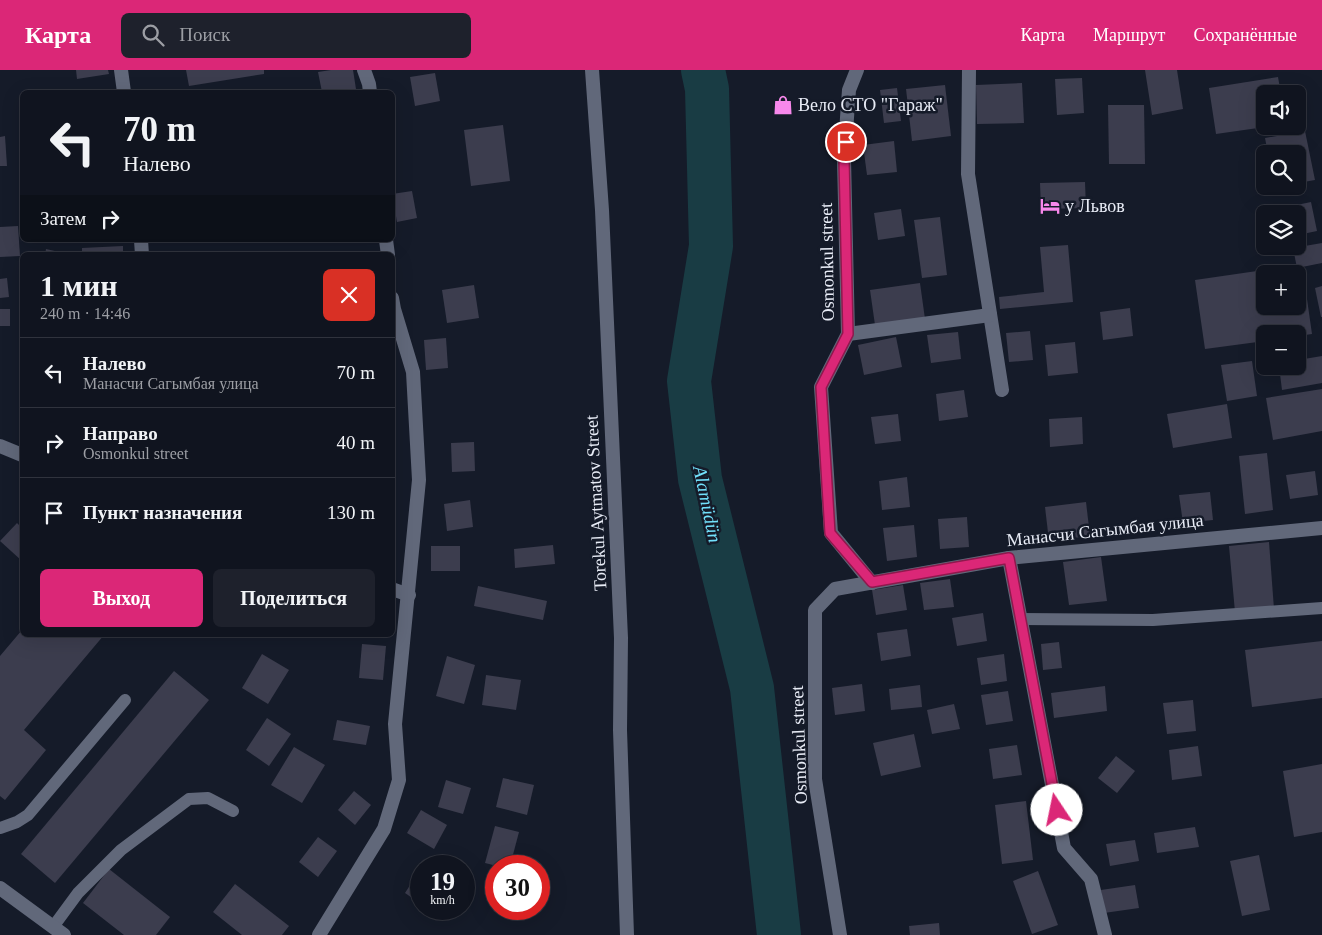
<!DOCTYPE html>
<html lang="ru">
<meta charset="utf-8">
<style>
body{margin:0;font-family:"Times New Roman",serif;background:#1e212c;color:#f1f3f6;height:100vh;display:flex;flex-direction:column;font-size:19px;white-space:nowrap}
*{box-sizing:border-box;margin:0}
p{font-size:16px;color:#9c9ea4}
.icon{flex:none;width:28px;height:28px;fill:none;stroke:currentColor;stroke-width:2;stroke-linecap:round;stroke-linejoin:round}
.map{position:relative;flex:1;overflow:hidden}
.drawer{position:absolute;left:20px;top:182px;width:375px;height:385px;display:flex;flex-direction:column;background:#10141f;border-radius:8px;box-shadow:0 5px 20px #0002,0 0 0 1px #30333d}
.drawer>*{flex:none}
.guide{position:absolute;left:20px;top:20px;width:375px;height:152px;border-radius:8px;box-shadow:0 5px 20px #0002,0 0 0 1px #30333d;background:#10141f;color:#f1f3f6;overflow:hidden}
.fabs{position:absolute;left:1256px;top:15px;display:grid;gap:10px}
.fabs a{display:grid;place-items:center;width:50px;height:50px;border-radius:8px;background:#10141f;box-shadow:0 5px 20px #0002,0 0 0 1px #30333d;font-size:25px}
.speed{position:absolute;left:410px;top:785px;display:flex;gap:10px;font-size:25px;font-weight:700;text-align:center}
.speed>*{display:grid;place-content:center;width:65px;height:65px;border-radius:50%;background:#10141f;box-shadow:0 5px 20px #0002,0 0 0 1px #30333d;line-height:1}
.speed small{font-size:12px;font-weight:400}
.speed .limit{border:8px solid #d22;background:#fff;color:#111}
.pin{position:absolute;display:grid;place-items:center;width:42px;height:42px;color:#fff;margin:-21px;border:2px solid #fff;border-radius:50%;box-shadow:0 1px 5px #0007}
.me{position:absolute;width:55px;margin:-28px;rotate:349deg;stroke-linejoin:round;filter:drop-shadow(0 0 4px #0008)}
.turn{display:flex;align-items:center;gap:18px;height:105px;padding:0 20px;font-size:22px}
.turn .icon{width:65px;height:65px;stroke-width:2.5}
.turn b{display:block;font-size:35px;line-height:42px}
.then{display:flex;align-items:center;height:48px;padding:0 20px;background:#0003;gap:10px;font-size:19px}
.round{display:grid;place-items:center;flex:none;width:52px;height:52px;border-radius:8px;background:#1e212c}
.head{display:flex;align-items:center;justify-content:space-between;height:85px;padding:0 20px}
h1{font-size:30px;font-weight:700;line-height:38px}
.action{display:flex;gap:10px;margin-top:auto;padding:10px 20px}
.action a{flex:1;height:58px;border-radius:8px;background:#db2777;color:#fff;font-size:20px;font-weight:700;line-height:58px;text-align:center}
.action a+a{background:#1e212c;color:#f1f3f6}
ul{padding:0;list-style:none}
li{display:flex;align-items:center;gap:15px;height:70px;padding:0 20px;border-top:1px solid #30333d}
li div{flex:1}
li b{display:block;font-size:19px}
li em{font-style:normal}
header{display:flex;align-items:center;gap:30px;box-sizing:border-box;height:70px;padding:0 25px;background:#db2777;color:#fff}
header strong{font-size:24px}
nav{display:flex;gap:28px;margin-inline-start:auto;font-size:18px}
.search{width:350px;height:45px;background:#1e212c;display:flex;align-items:center;gap:12px;box-sizing:border-box;padding:0 18px;border-radius:8px;color:#9c9ea4;font-size:19px}
.map>svg:first-child{display:block}
</style>
<header>
<strong>Карта</strong>
<div class="search"><svg class="icon" aria-label="search" viewBox="0 0 24 24"><circle cx="10" cy="10" r="6"/><path d="M15 15l6 6"/></svg>Поиск</div>
<nav><a>Карта</a><a>Маршрут</a><a>Сохранённые</a></nav>
</header>
<div class="map">
<svg width="1322" height="865" viewBox="0 0 1322 865">
<rect width="100%" height="100%" fill="#151b29"/>
<g fill="none" stroke-linecap="round" stroke-linejoin="round">
<path stroke="#193c44" stroke-width="44" d="M703 0 707 19 711 176 689 311 700 409 752 618 779 865"/>
</g>
<g fill="#3c3d4e">
<path d="M76 0H108L109 4 77 9Z"/>
<path d="M186 0H264V4L189 16Z"/>
<path d="M331 0H353L356 19 322 22 318 2Z"/>
<path d="M1145 0H1177L1183 39 1152 45Z"/>
<path d="M435 3 440 31 415 36 410 7Z"/>
<path d="M1278 7 1281 24H1265V57L1216 64 1209 18Z"/>
<path d="M1082 8 1084 43 1057 45 1055 9Z"/>
<path d="M1022 13 1024 53 977 54 976 15Z"/>
<path d="M945 15 951 66 912 71 906 19Z"/>
<path d="M897 18 901 51 884 53 880 20Z"/>
<path d="M1108 35H1144L1145 94H1109Z"/>
<path d="M503 55 510 111 471 116 464 60Z"/>
<path d="M1305 61 1315 110 1298 113V84H1268L1265 68Z"/>
<path d="M5 66 7 96H0V67Z"/>
<path d="M894 71 897 102 867 105 863 75Z"/>
<path d="M1085 112 1086 138 1041 139 1040 113Z"/>
<path d="M412 121 417 148 397 152 392 124Z"/>
<path d="M1311 132 1317 161 1298 165V144H1284L1282 138Z"/>
<path d="M901 139 905 166 878 170 874 143Z"/>
<path d="M940 147 947 205 922 208 914 150Z"/>
<path d="M18 156 20 186 0 187V157Z"/>
<path d="M1322 173V193L1297 198 1293 178Z"/>
<path d="M1068 175 1073 232 1000 239 999 227 1044 222 1040 177Z"/>
<path d="M123 176V185H82V178Z"/>
<path d="M46 179 68 184V185H45Z"/>
<path d="M1257 201 1259 211 1265 210V236H1298V216L1305 215 1312 264 1298 266V264H1265V271L1205 279 1195 210Z"/>
<path d="M7 208 9 227 0 228V209Z"/>
<path d="M920 213 925 249 875 255 870 220Z"/>
<path d="M474 215 479 248 447 253 442 220Z"/>
<path d="M1322 216V247H1321L1315 218Z"/>
<path d="M1130 238 1133 266 1103 270 1100 242Z"/>
<rect x="0" y="239" width="10" height="17"/>
<path d="M1030 261 1033 290 1009 292 1006 263Z"/>
<path d="M958 262 961 289 931 293 927 265Z"/>
<path d="M896 267 902 297 864 305 858 275Z"/>
<path d="M446 268 448 298 426 300 424 270Z"/>
<path d="M1075 272 1078 303 1048 306 1045 275Z"/>
<path d="M1322 286V313L1282 320 1279 296H1298V290Z"/>
<path d="M1252 291 1257 326 1227 331 1221 295Z"/>
<path d="M1322 319V361L1273 370 1266 328Z"/>
<path d="M964 320 968 347 939 351 936 324Z"/>
<path d="M1227 334 1232 368 1173 378 1167 344Z"/>
<path d="M898 344 901 371 875 374 871 347Z"/>
<path d="M1082 347 1083 374 1050 377 1049 349Z"/>
<path d="M474 372 475 401 452 402 451 373Z"/>
<path d="M1267 383 1273 440 1245 444 1239 386Z"/>
<path d="M1315 401 1318 425 1290 429 1286 405Z"/>
<path d="M907 407 910 437 882 440 879 411Z"/>
<path d="M1210 422 1213 450 1183 453 1179 425Z"/>
<path d="M470 430 473 457 447 461 444 434Z"/>
<path d="M1086 432 1090 466 1049 471 1045 437Z"/>
<path d="M967 447 969 477 940 479 938 449Z"/>
<path d="M17 453 22 458V491L0 471Z"/>
<path d="M914 455 917 487 887 491 883 458Z"/>
<path d="M1269 472 1274 539 1235 542 1229 476Z"/>
<path d="M553 475 555 494 515 498 514 479Z"/>
<rect x="431" y="476" width="29" height="25"/>
<path d="M1101 487 1107 531 1069 535 1063 492Z"/>
<path d="M950 509 954 537 924 540 920 513Z"/>
<path d="M903 515 907 540 876 545 872 520Z"/>
<path d="M478 516 547 531 543 550 474 536Z"/>
<path d="M983 543 987 571 957 576 952 548Z"/>
<path d="M907 559 911 586 881 591 877 563Z"/>
<path d="M22 560V565H104L24 660 46 680 5 730 0 726V586Z"/>
<path d="M1322 571V628L1252 637 1245 580Z"/>
<path d="M1059 572 1062 598 1043 600 1041 574Z"/>
<path d="M362 574 386 576 383 610 359 608Z"/>
<path d="M262 584 289 600 268 634 242 618Z"/>
<path d="M1004 584 1007 611 981 615 977 588Z"/>
<path d="M447 586 475 595 464 634 436 626Z"/>
<path d="M174 601 209 630 55 813 21 784Z"/>
<path d="M486 605 521 610 516 640 482 635Z"/>
<path d="M862 614 865 641 835 645 832 618Z"/>
<path d="M920 615 922 637 891 640 889 619Z"/>
<path d="M1105 616 1107 641 1054 648 1051 623Z"/>
<path d="M1008 621 1013 651 986 655 981 625Z"/>
<path d="M1193 630 1196 661 1167 664 1163 633Z"/>
<path d="M954 634 960 659 932 664 927 640Z"/>
<path d="M267 648 291 664 269 696 246 680Z"/>
<path d="M337 650 370 656 366 675 333 670Z"/>
<path d="M914 664 921 697 881 706 873 673Z"/>
<path d="M1017 675 1022 705 993 709 989 679Z"/>
<path d="M1198 676 1202 706 1172 710 1169 680Z"/>
<path d="M294 677 325 695 302 733 271 715Z"/>
<path d="M1116 686 1135 701 1117 723 1098 708Z"/>
<path d="M1322 694V762L1294 767 1283 701Z"/>
<path d="M503 708 534 715 527 745 496 737Z"/>
<path d="M446 710 471 718 463 744 438 737Z"/>
<path d="M354 721 371 735 355 755 338 740Z"/>
<path d="M1026 731 1033 790 1002 794 995 735Z"/>
<path d="M421 740 447 755 434 779 407 763Z"/>
<path d="M495 756 519 762 510 796H497L485 793Z"/>
<path d="M1195 757 1199 777 1157 783 1154 763Z"/>
<path d="M318 767 337 781 318 807 299 792Z"/>
<path d="M1135 770 1139 791 1110 796 1106 774Z"/>
<path d="M1259 785 1270 840 1242 846 1230 791Z"/>
<path d="M421 798V834L405 823Z"/>
<path d="M109 799 170 847 156 865H124L83 833Z"/>
<path d="M1038 801 1058 855 1032 864 1013 811Z"/>
<path d="M235 814 289 856 282 865H242L213 842Z"/>
<path d="M1135 815 1139 838 1104 843 1101 820Z"/>
<path d="M939 853 940 865H910L909 856Z"/>
</g>
<g fill="none" stroke-linecap="round" stroke-linejoin="round">
<g stroke="#61687a" stroke-width="12">
<path d="M1020 549 1153 550 1322 538"/>
<path d="M0 758 17 752 28 745 125 630"/>
<path d="M53 857 78 823 121 780 189 729 208 728 233 741"/>
</g>
<g stroke="#61687a" stroke-width="14">
<path d="M121 0 124 22"/>
<path d="M364 0 369 14 370 22"/>
<path d="M592 0 602 140 621 568 620 660 627 865"/>
<path d="M857 0 849 20 844 89 848 264 821 317 831 463 872 513"/>
<path d="M969 0 968 104 1002 320"/>
<path d="M141 170 142 185"/>
<path d="M386 170 388 185"/>
<path d="M848 264 990 245"/>
<path d="M0 376 22 385"/>
<path d="M1009 488 1064 778 1091 809 1105 865"/>
<path d="M392 519 409 525"/>
<path d="M0 818 64 865"/>
<path d="M319 865 384 759 399 710 395 654 419 410 413 302 394 239 392 228"/>
<path d="M840 865 815 709V540L835 519 1009 488 1322 458"/>
</g>
</g>
<g fill="none" stroke-linecap="round" stroke-linejoin="round">
<defs>
<path id="route" d="M846 72 844 89 848 264 821 317 830 463 872 512 1009 488 1057 740"/>
</defs>
<use href="#route" stroke="#8e194d" stroke-width="12"/>
<use href="#route" stroke="#db2777" stroke-width="9"/>
</g>
<defs>
<symbol id="shop-bare" viewBox="-9 -9 18 18"><path d="M-5-2.5h2.3a2.7 3.5 0 0 1 5.4 0H5L5.5 6h-11ZM-1.5-2.5h3a1.5 2.3 0 0 0-3 0Z" fill="#f788eb" stroke="#151b29" stroke-width="2.5" paint-order="stroke"/></symbol>
<symbol id="hotel-bare" viewBox="-9 -9 18 18"><path d="M-6-4.5h1.5V1H6V5H4.5V3h-9V5H-6ZM-4 0a1.8 1.8 0 1 1 3.6 0ZM.5 0V-2.5h3Q6-2.5 6 0Z" fill="#f788eb" stroke="#151b29" stroke-width="2.5" paint-order="stroke"/></symbol>
</defs>
<g fill-rule="evenodd">
<use href="#shop-bare" x="769" y="21" width="28" height="28"/>
<use href="#hotel-bare" x="1036" y="122" width="28" height="28"/>
</g>
<g text-anchor="middle" stroke-width="5" stroke-linejoin="round" paint-order="stroke">
<g font-size="18" fill="#e8ecf6" stroke="#151b29" text-anchor="start">
<text x="798" y="41">Вело СТО "Гараж"</text>
<text x="1065" y="142">у Львов</text>
</g>
<g font-size="18" fill="#e8ecf6" stroke="#151b29">
<text transform="translate(827 192) rotate(-91)" y="6">Osmonkul street</text>
<text transform="translate(596 433) rotate(-93)" y="6">Torekul Aytmatov Street</text>
<text transform="translate(1105 460) rotate(-6)" y="6">Манасчи Сагымбая улица</text>
<text transform="translate(799 675) rotate(-92)" y="6">Osmonkul street</text>
</g>
<g font-size="19" font-style="italic" fill="#72e1fc" stroke="#151b29">
<text transform="translate(708 434) rotate(78)" y="7">Alamüdün</text>
</g>
</g>
</svg>
<div class="fabs">
<a><svg class="icon" aria-label="sound" viewBox="0 0 24 24"><path d="M4 9h4l5-4v14l-5-4H4zM17 9q2 3 0 6"/></svg></a>
<a><svg class="icon" aria-label="search" viewBox="0 0 24 24"><circle cx="10" cy="10" r="6"/><path d="M15 15l6 6"/></svg></a>
<a><svg class="icon" aria-label="layers" viewBox="0 0 24 24"><path d="M12 4l9 5-9 5-9-5zM3 14l9 5 9-5"/></svg></a>
<a>+</a>
<a>−</a>
</div>
<div class="speed"><div>19<small>km/h</small></div><div class="limit">30</div></div>
<div class="pin" style="left:846px;top:72px;background:#d93025"><svg class="icon" aria-label="arrive" viewBox="0 0 24 24"><path d="M6 21V4h12l-3 4 3 4H6"/></svg></div>
<svg class="me" style="left:1057px;top:740px" viewBox="-20 -20 40 40"><circle r="19" fill="#fff"/><path d="M0-13L10 11 0 6-10 11z" fill="#db2777"/></svg>
<div class="guide">
<div class="turn"><svg class="icon" aria-label="left" viewBox="0 0 24 24"><path d="M17 20v-9H6M10 6l-5 5 5 5"/></svg><div><b>70 m</b>Налево</div></div>
<div class="then">Затем<svg class="icon" aria-label="right" viewBox="0 0 24 24"><path d="M7 20v-9h11M14 6l5 5-5 5"/></svg></div>
</div>
<section class="drawer">
<div class="head"><div><h1>1 мин</h1><p>240 m · 14:46</p></div><a class="round" style="background:#d93025;color:#fff"><svg class="icon" aria-label="close" viewBox="0 0 24 24"><path d="M6 6l12 12M18 6L6 18"/></svg></a></div>
<ul>
<li><svg class="icon" aria-label="left" viewBox="0 0 24 24"><path d="M17 20v-9H6M10 6l-5 5 5 5"/></svg><div><b>Налево</b><p>Манасчи Сагымбая улица</p></div><em>70 m</em></li>
<li><svg class="icon" aria-label="right" viewBox="0 0 24 24"><path d="M7 20v-9h11M14 6l5 5-5 5"/></svg><div><b>Направо</b><p>Osmonkul street</p></div><em>40 m</em></li>
<li><svg class="icon" aria-label="arrive" viewBox="0 0 24 24"><path d="M6 21V4h12l-3 4 3 4H6"/></svg><div><b>Пункт назначения</b></div><em>130 m</em></li>
</ul>
<div class="action"><a>Выход</a><a>Поделиться</a></div>
</section>
</div>
